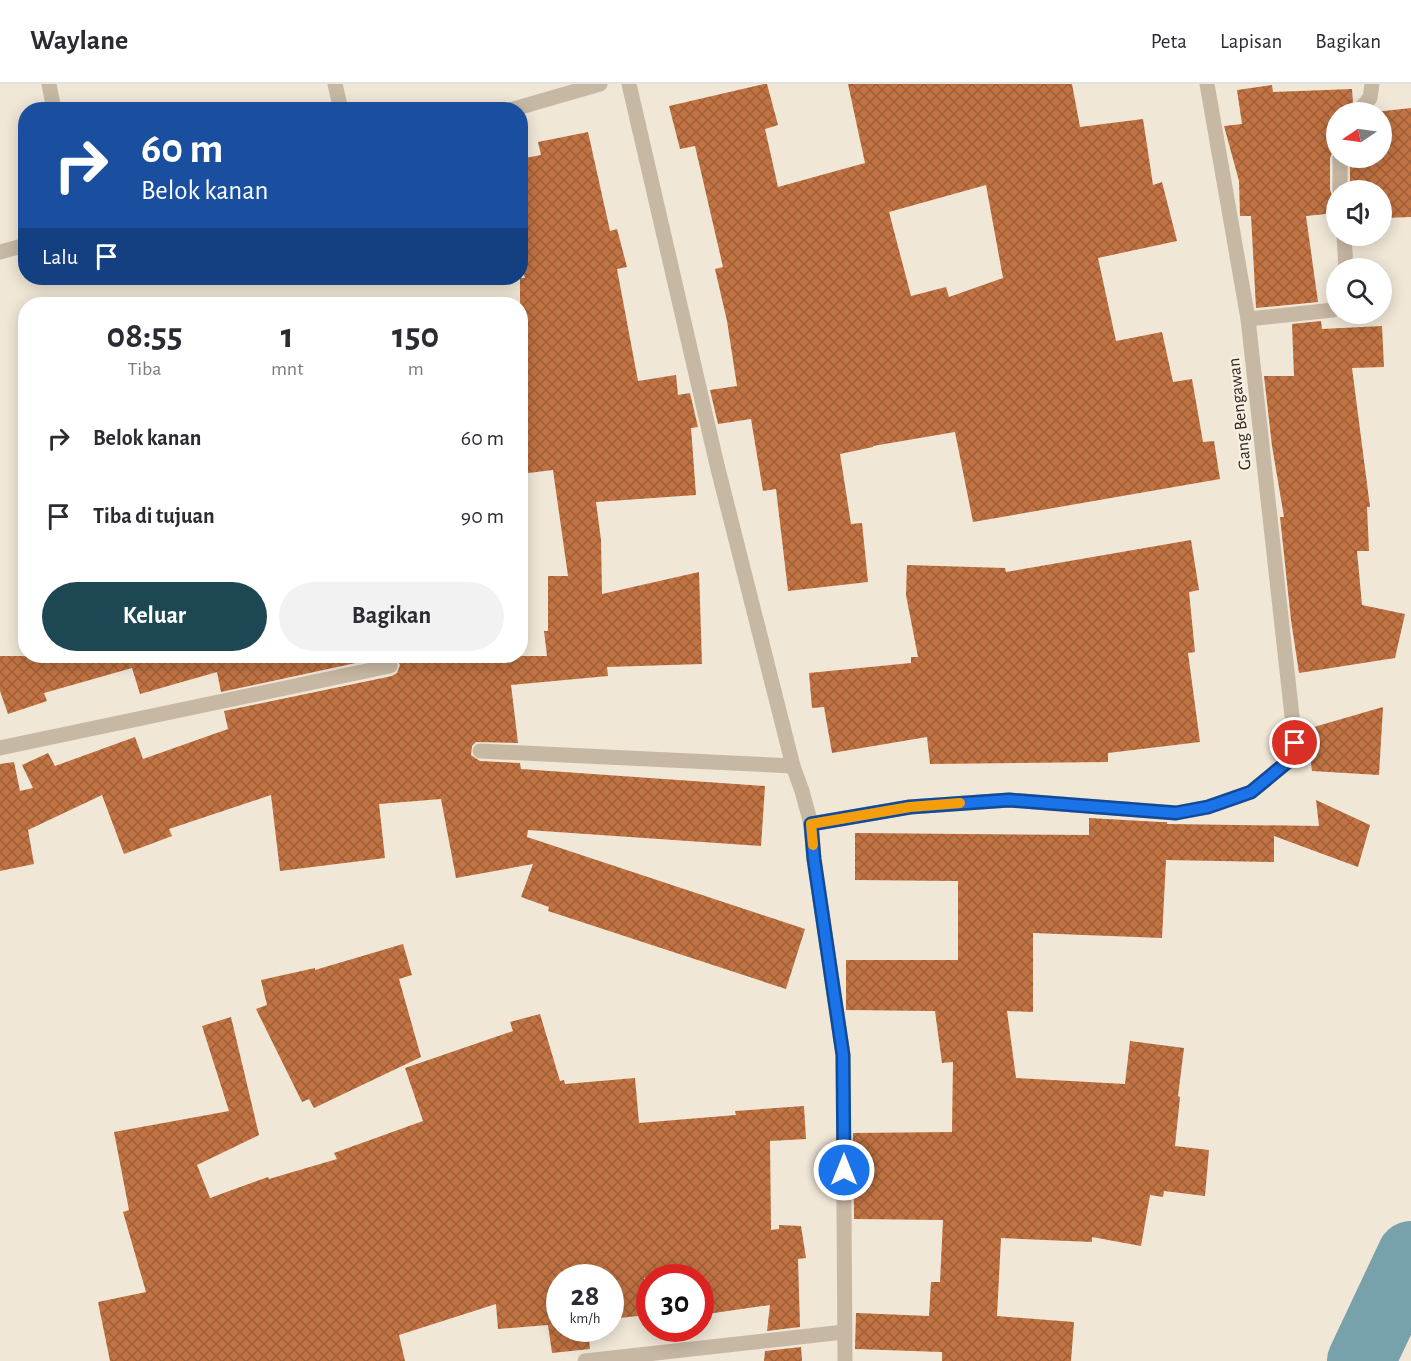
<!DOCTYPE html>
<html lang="id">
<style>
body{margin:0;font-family:"Alegreya Sans",sans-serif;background:#f2f2f3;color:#2b2b33;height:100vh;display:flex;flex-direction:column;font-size:22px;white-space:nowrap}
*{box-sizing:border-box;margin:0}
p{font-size:20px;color:#7c7c81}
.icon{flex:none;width:33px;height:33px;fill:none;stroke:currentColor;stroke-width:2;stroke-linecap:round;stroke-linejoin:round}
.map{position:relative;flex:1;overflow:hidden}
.side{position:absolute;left:18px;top:213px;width:510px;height:366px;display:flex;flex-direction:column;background:#fff;border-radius:24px;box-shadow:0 3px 15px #0003}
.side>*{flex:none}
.guide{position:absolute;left:18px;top:18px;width:510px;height:183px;border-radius:24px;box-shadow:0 3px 15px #0003;background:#1a4fa0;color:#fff;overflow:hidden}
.needle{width:39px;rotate:257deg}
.fabs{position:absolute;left:1326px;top:18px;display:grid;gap:12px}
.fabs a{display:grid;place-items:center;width:66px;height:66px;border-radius:50%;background:#fff;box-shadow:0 3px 15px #0003;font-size:30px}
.speed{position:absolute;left:546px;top:1180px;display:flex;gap:12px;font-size:30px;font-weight:700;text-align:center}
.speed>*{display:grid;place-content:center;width:78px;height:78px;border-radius:50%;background:#fff;box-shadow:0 3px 15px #0003;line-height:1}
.speed small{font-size:15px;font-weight:400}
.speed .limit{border:9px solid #d22;background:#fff;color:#111}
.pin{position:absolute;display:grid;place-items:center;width:51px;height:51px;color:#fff;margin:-26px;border:3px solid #fff;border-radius:50%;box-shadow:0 2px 6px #0007}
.me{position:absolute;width:66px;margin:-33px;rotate:0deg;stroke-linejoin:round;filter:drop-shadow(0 0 4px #0008)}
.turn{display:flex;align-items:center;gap:21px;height:126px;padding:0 24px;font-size:27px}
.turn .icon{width:78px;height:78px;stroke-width:2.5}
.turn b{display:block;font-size:42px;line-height:51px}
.then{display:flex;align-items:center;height:57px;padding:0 24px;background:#0003;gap:12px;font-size:22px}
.eta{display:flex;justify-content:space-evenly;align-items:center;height:102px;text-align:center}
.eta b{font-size:36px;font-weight:700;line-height:42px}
.action{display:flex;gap:12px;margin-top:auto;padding:12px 24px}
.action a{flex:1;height:69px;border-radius:36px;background:#1d4752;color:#fff;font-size:24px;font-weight:700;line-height:69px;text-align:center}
.action a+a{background:#f2f2f3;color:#2b2b33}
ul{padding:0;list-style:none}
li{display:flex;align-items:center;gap:18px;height:78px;padding:0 24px}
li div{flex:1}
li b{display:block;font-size:22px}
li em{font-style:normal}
header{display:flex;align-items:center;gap:36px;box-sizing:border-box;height:84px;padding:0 30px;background:#fff;border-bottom:2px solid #e1e1e2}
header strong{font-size:28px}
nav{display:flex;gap:33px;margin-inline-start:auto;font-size:21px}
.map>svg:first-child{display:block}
</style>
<header>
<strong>Waylane</strong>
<nav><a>Peta</a><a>Lapisan</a><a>Bagikan</a></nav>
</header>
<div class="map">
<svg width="1411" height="1277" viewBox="0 0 1411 1277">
<defs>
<pattern id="building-cross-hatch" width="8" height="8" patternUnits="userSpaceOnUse" patternTransform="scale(1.5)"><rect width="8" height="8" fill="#c27343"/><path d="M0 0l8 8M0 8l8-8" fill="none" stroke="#9e5f38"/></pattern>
</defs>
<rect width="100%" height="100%" fill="#f0e7d7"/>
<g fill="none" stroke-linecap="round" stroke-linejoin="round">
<path stroke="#77a2ab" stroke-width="68" d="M1361 1277 1411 1171"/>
</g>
<g fill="url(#building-cross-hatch)" fill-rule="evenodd">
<path d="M764 0H767L778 41 765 45 778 103 865 79 848 0H1072L1080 43 1143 35 1153 101 1162 98 1177 157 1098 174 1116 257 1162 248 1173 298 1192 295 1203 358 1214 357 1220 395 973 438 955 348 873 362V363L840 370 851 440 862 439 868 498 788 507 776 405 763 407 751 335 718 340 710 306 737 302 727 237 715 185 723 183 695 62 680 65 669 22ZM986 101 1003 194 949 213 946 203 911 212 889 128Z"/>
<path d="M1272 1 1273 8 1352 5 1353 19 1349 28H1336V65L1332 69 1330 74V106L1332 111 1336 115V129L1306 132 1318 218 1256 224 1251 132H1240L1239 97 1224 42 1242 40 1237 6Z"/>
<path d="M1411 24V133L1382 134V106H1350V74H1382V28H1375Z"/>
<path d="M588 48 610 147 617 145 627 183 617 185 638 297 676 291 678 311 690 309 698 343 691 344 696 411 596 418 601 456 602 510 699 488 702 580 607 583 608 592 511 601 518 659 476 658 472 662 471 671 480 677 520 679 521 685 765 702 761 762 528 746 527 753 805 845 786 905 548 827 549 823 521 813 533 780 456 794 441 715 379 720 385 774 280 787 271 711 169 745 172 752 124 770 102 711 28 746 34 780 0 787V680L14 678 20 707 33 704 22 681 48 669 55 682 135 653 143 675 228 645 224 627 392 592 397 589 400 581 397 575 388 572 221 608 217 588 140 610 132 584 44 609 47 617 8 630 0 607V572H547L544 547H548V492H568L553 386 520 390V194H525L520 178V75L541 71 538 58Z"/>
<path d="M1321 237 1322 245 1382 242 1384 283 1352 284 1370 423H1367L1369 467H1357L1362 521 1405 530 1395 574 1299 589 1291 536 1280 433H1284L1272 362 1264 292H1294L1292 240Z"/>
<path d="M1191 456 1199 506 1189 508 1195 568 1188 569 1200 658 1108 669V678L930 680 927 653 832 669 824 623 812 624 809 589 911 579V573H918L906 511 907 481 1005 484 1006 488Z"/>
<path d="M1383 623 1379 691 1312 687 1307 645Z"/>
<path d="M1316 716 1370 741 1358 783 1274 752V778L1166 776 1162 854 1033 849V928L1007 927 1016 994 1125 1000 1130 957 1184 964 1178 1012 1180 1013 1175 1062 1209 1066 1205 1112 1164 1107 1163 1113 1150 1111 1141 1162 1092 1153V1158L1001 1154 997 1232 1074 1238 1071 1277H942V1268L855 1265 856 1229 929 1232 931 1198H940L943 1136 854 1135 853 1049 952 1048 953 978 942 979 935 927 846 926V876H958V797L855 796V749L1089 751V734L1160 738H1167V740L1319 742Z"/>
<path d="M403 860 412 891 399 895 421 973 314 1024 309 1015 302 1018 256 925 267 921 261 896 315 884V886Z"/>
<path d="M540 930 560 997 564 996 565 1000 635 994 639 1039 736 1031 735 1027 804 1022 806 1055 770 1057 771 1146 779 1145V1141L801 1142 806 1174 798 1175 800 1243 767 1247 770 1221 707 1230 702 1194H644L647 1231 610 1235V1194H560V1245H588L590 1265 552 1269 548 1241 498 1245 496 1220 399 1251 405 1277H110L98 1218 146 1208 123 1128 129 1126 114 1048 229 1027 202 942 231 933 259 1051 197 1081 210 1114 268 1093 269 1095 337 1075 334 1069 423 1037 405 984 513 947 510 938Z"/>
<path d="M801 1263 802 1277H764L765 1267Z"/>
</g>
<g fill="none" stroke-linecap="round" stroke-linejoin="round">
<g stroke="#c7b8a4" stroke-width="15">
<path d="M49 0 54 26"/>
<path d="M335 0 341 26"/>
<path d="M629 0 717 381 793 682 802 707 811 740 814 775 843 971 845 1277"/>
<path d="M510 26 600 0"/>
<path d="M1358 28 1370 14 1372 0"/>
<path d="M1340 106V74"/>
<path d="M1344 152 1346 184"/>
<path d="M0 168 26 161"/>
<path d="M1248 235 1333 226 1336 223"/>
<path d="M0 664 390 582"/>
<path d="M480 667 793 682"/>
<path d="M811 740 910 723 1009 716 1176 729 1208 723 1251 708 1291 675 1294 668 1295 659 1248 235 1207 0"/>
<path d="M585 1277 844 1248"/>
</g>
</g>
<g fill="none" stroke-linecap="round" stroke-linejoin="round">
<defs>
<path id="route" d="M844 1086 843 971 814 775 811 740 910 723 1009 716 1176 729 1208 723 1251 708 1291 675 1294 668 1295 659"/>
</defs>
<use href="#route" stroke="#114b97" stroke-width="15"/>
<use href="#route" stroke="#1a73e8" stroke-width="10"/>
<path stroke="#f59e0b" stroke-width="10" d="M813 761 811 740 910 723 960 719"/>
</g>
<g text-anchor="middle" stroke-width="4.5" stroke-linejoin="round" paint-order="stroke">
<g font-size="18" fill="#322b25" stroke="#f8f1e3">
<text transform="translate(1239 330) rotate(-96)" y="6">Gang Bengawan</text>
</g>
</g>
</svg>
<div class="fabs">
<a><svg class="needle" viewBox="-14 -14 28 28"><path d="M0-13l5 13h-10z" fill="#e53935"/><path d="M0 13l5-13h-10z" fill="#7c7c81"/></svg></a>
<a><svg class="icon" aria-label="sound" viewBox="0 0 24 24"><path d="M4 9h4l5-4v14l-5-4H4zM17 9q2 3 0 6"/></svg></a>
<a><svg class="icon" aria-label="search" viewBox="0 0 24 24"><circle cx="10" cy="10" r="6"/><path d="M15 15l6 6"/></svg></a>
</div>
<div class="speed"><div>28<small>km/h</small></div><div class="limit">30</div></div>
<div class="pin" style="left:1295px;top:659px;background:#d93025"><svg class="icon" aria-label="arrive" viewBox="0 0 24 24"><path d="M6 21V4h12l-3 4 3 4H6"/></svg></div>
<svg class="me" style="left:844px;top:1086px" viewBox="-20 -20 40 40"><circle r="17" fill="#1a73e8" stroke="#fff" stroke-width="3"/><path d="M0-11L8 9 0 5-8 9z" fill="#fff"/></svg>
<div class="guide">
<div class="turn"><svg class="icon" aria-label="right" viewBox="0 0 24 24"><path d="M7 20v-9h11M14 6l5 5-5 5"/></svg><div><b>60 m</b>Belok kanan</div></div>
<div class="then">Lalu<svg class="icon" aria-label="arrive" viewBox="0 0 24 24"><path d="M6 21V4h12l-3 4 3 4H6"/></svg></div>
</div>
<section class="side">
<div class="eta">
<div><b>08:55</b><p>Tiba</p></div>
<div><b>1</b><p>mnt</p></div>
<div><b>150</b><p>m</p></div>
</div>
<ul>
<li><svg class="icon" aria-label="right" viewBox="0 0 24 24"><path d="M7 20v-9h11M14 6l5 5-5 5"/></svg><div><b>Belok kanan</b></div><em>60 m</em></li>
<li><svg class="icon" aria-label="arrive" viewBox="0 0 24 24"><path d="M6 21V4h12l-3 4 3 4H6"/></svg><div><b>Tiba di tujuan</b></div><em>90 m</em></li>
</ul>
<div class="action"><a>Keluar</a><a>Bagikan</a></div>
</section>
</div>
